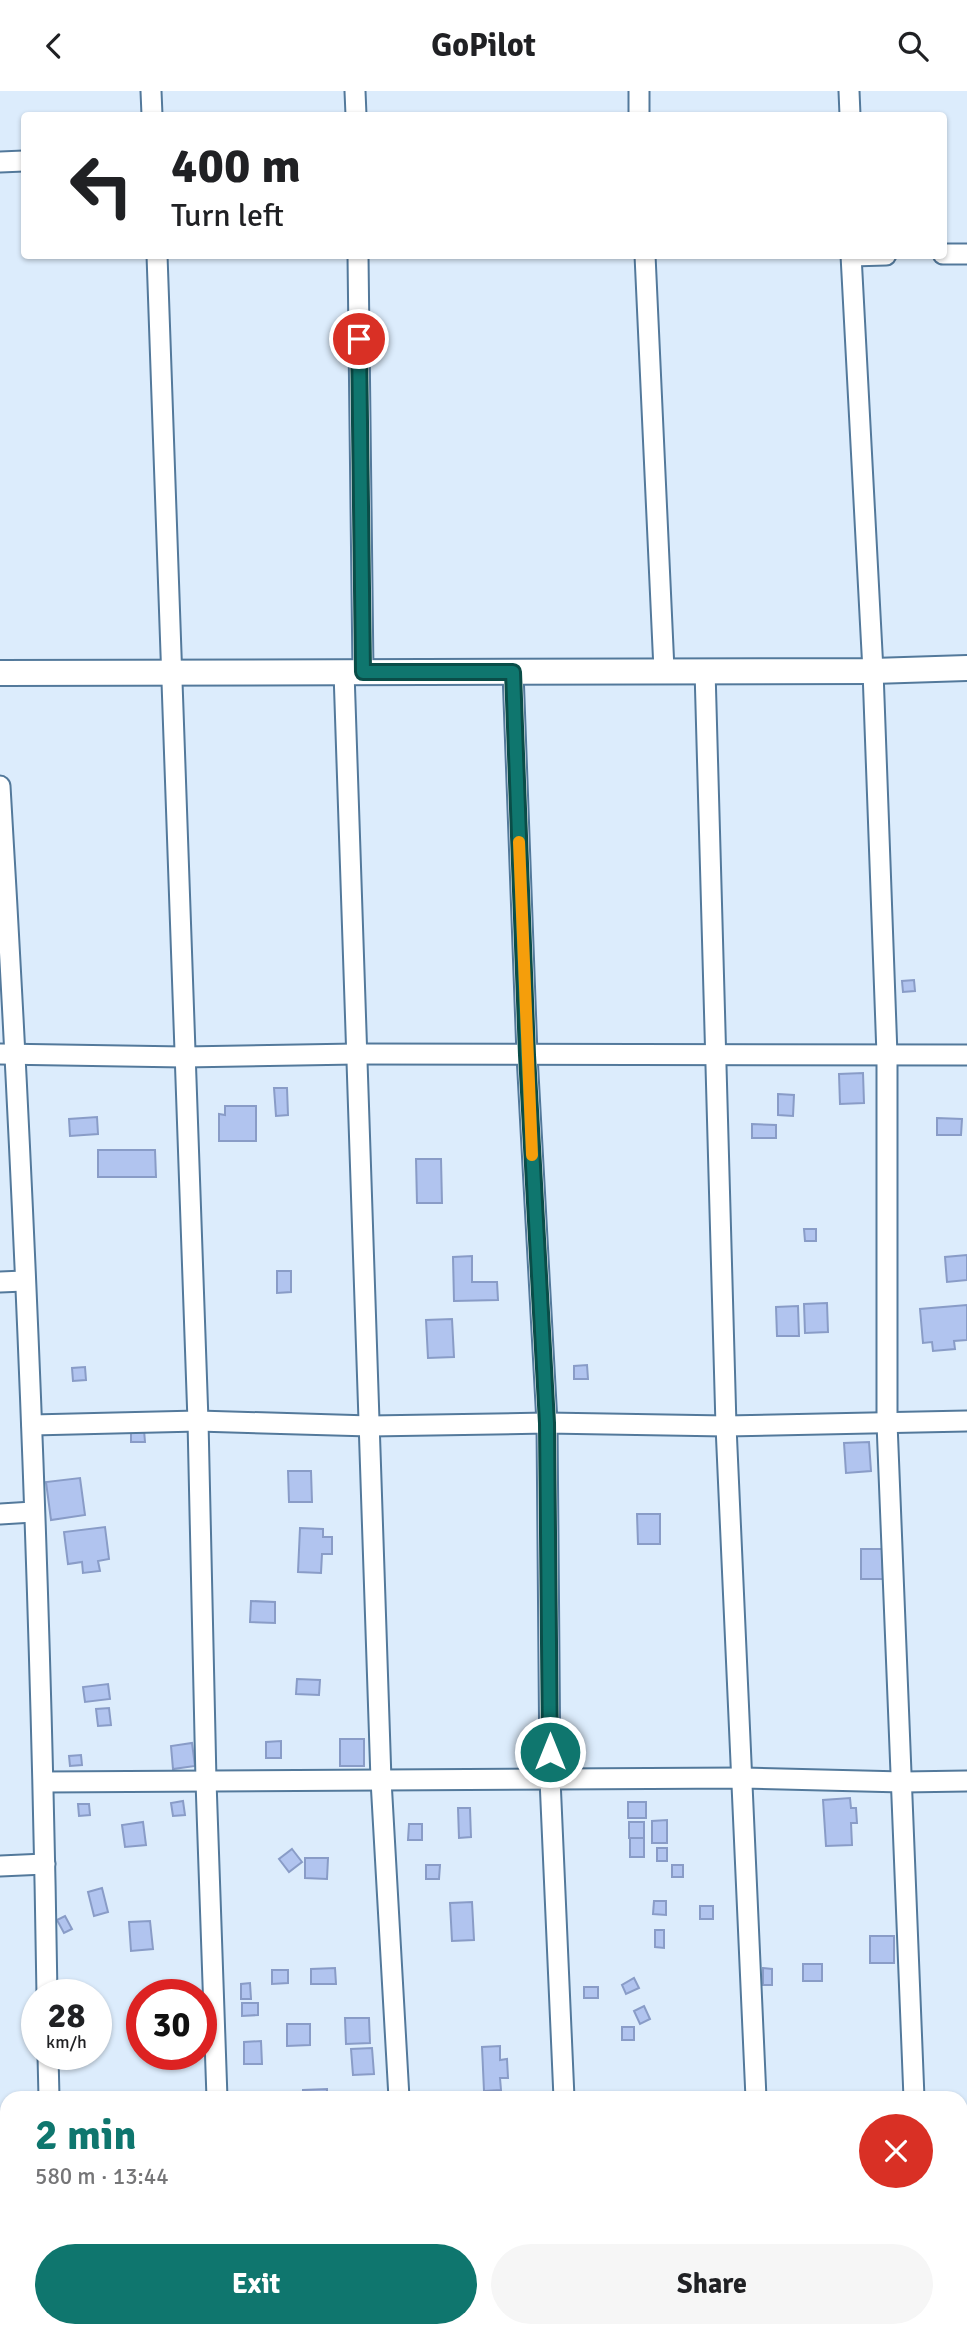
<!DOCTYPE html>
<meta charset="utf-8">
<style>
body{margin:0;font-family:Signika,sans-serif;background:#f6f6f6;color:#202124;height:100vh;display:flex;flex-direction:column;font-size:26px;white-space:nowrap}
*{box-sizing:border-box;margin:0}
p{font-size:23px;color:#757577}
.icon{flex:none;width:38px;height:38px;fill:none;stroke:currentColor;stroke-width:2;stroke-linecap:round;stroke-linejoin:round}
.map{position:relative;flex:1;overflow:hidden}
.panel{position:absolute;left:0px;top:2000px;width:968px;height:247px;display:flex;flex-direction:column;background:#fff;border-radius:21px 21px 0 0;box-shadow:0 2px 5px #0004}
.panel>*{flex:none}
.top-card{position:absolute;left:21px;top:21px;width:926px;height:147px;border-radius:7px;box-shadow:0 2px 5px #0004;background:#fff;color:#202124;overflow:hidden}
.speed{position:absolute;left:21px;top:1888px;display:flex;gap:14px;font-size:35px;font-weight:700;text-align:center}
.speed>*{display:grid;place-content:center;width:91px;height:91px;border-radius:50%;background:#fff;box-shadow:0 2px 5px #0004;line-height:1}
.speed small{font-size:18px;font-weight:400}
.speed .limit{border:10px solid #d22;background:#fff;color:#111}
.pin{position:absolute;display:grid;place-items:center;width:60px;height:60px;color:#fff;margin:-30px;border:4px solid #fff;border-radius:50%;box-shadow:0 2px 7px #0007}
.me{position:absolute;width:77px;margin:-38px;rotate:0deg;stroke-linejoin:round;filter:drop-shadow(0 0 5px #0008)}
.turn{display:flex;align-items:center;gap:24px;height:147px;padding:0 35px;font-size:32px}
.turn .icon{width:91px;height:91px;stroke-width:2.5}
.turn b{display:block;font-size:49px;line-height:60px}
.round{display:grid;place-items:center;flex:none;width:74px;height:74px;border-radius:37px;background:#f6f6f6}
.head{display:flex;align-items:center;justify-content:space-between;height:119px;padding:0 35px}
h1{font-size:42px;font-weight:800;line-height:52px;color:#0f766e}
.action{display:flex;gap:14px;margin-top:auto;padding:14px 35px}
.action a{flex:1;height:80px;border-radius:42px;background:#0f766e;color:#fff;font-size:28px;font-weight:800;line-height:80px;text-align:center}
.action a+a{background:#f6f6f6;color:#202124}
header{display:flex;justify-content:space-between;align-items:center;height:91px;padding:0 35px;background:#fff;font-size:32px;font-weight:800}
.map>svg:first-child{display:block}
</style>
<header><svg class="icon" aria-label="back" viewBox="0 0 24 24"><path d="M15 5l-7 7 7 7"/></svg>GoPilot<svg class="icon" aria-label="search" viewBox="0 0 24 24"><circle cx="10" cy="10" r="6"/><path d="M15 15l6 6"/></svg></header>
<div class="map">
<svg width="967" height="2246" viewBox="0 0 967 2246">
<rect width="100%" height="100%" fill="#dcecfc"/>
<g fill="#b1c4ef" stroke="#899cc7" stroke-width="2">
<path d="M914 889 915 900 903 901 902 890Z"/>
<path d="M863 982 864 1012 840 1013 839 983Z"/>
<path d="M274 997H287L288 1024 276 1025Z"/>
<path d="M778 1003 794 1004 793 1025 778 1024Z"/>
<path d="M225 1015H256V1050H219V1023L225 1024Z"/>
<path d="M97 1026 98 1043 70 1045 69 1028Z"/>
<path d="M937 1027 962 1028 961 1044H937Z"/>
<path d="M752 1033 776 1034V1047H752Z"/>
<path d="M98 1059H155L156 1086H98Z"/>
<path d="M416 1068H441L442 1112H417Z"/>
<path d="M804 1138H816V1150H805Z"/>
<path d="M967 1164V1189L947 1191 945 1166Z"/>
<path d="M472 1165V1191H497L498 1209 454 1210 453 1166Z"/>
<path d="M277 1180H291V1201L277 1202Z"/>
<path d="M827 1212 828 1241 805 1242 804 1213Z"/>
<path d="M967 1214V1249L954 1250 955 1258 933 1260 932 1251 923 1252 920 1218Z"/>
<path d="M798 1215 799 1245H777L776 1216Z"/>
<path d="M452 1228 454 1266 428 1267 426 1229Z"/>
<path d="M587 1274 588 1288H574V1275Z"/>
<path d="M85 1276 86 1289 73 1290 72 1277Z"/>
<path d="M131 1339H144L145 1351H131Z"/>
<path d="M869 1351 871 1380 846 1382 844 1352Z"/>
<path d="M288 1380H311L312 1411H289Z"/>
<path d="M80 1387 85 1424 51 1429 46 1391Z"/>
<path d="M637 1423H660V1453H638Z"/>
<path d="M105 1436 109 1468 98 1470 100 1480 83 1482 82 1471 68 1473 64 1441Z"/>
<path d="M300 1437 323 1438V1446H332V1463H322L321 1482 298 1481Z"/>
<path d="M861 1458H882L883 1488H861Z"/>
<path d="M251 1510 275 1511V1532L250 1531Z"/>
<path d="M297 1588 320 1589 319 1604 296 1603Z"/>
<path d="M108 1593 110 1608 85 1611 83 1596Z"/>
<path d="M109 1617 111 1634 98 1635 96 1618Z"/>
<rect x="340" y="1648" width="24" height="27"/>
<path d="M281 1650V1667H266V1651Z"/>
<path d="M192 1652 195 1675 173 1678 171 1655Z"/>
<path d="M81 1664 82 1674 70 1675 69 1665Z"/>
<path d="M850 1707 851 1717H856L857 1732H851L852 1754 826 1755 823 1709Z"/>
<path d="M183 1710 185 1724 173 1725 171 1712Z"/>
<rect x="628" y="1711" width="18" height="16"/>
<path d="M78 1713H89L90 1724 79 1725Z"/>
<path d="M458 1717H470L471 1746 459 1747Z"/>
<path d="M667 1729V1752H652V1730Z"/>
<path d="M143 1731 146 1754 125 1756 122 1734Z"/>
<rect x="629" y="1731" width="15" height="16"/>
<path d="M409 1733H422V1749H408Z"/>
<rect x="630" y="1747" width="14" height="19"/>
<rect x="657" y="1757" width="10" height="13"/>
<path d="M292 1758 302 1771 289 1781 279 1768Z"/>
<path d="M305 1767H328L327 1788 305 1787Z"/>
<path d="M426 1774H440L439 1788H426Z"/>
<rect x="672" y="1774" width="11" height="12"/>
<path d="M102 1797 108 1821 94 1825 88 1801Z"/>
<path d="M654 1810H666V1824L653 1823Z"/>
<path d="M472 1811 474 1849 452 1850 450 1812Z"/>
<rect x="700" y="1815" width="13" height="13"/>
<path d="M65 1825 72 1838 64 1842 57 1829Z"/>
<path d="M150 1830 153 1858 131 1860 129 1831Z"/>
<path d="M655 1839H664V1857L655 1856Z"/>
<rect x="870" y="1845" width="24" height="27"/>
<rect x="803" y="1873" width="19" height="17"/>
<path d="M335 1877 336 1893H311V1878Z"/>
<path d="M763 1877 772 1878V1894H763Z"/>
<path d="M272 1879H288V1892L272 1893Z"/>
<path d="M634 1887 639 1897 626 1903 622 1894Z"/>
<path d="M250 1892 251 1908H241V1893Z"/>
<rect x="584" y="1896" width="14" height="11"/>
<path d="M242 1912H258V1924L242 1925Z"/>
<path d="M644 1915 650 1928 640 1933 634 1920Z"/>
<path d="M345 1927H369L370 1952 346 1953Z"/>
<path d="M287 1933H310V1954L287 1955Z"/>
<rect x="622" y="1936" width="12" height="13"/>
<path d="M261 1950 262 1973H244V1951Z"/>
<path d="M500 1955V1969L507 1968 508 1987H500L501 1999 484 2000 482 1956Z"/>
<path d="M372 1957 374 1983 353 1984 351 1958Z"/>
<path d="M327 1998V2007H303V1999Z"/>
</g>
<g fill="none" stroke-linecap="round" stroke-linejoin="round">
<defs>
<g id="minor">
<path d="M151 0 152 24"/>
<path d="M355 0 356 24"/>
<path d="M639 0V24"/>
<path d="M849 0 850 24"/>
<path d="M0 71 24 70"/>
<path d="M943 163H967"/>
<path d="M157 164 198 1330 206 1690 217 2007"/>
<path d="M358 164 363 581"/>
<path d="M645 164 664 579"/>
<path d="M851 164 873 580 887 964V1332L914 2007"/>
<path d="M851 165 886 164"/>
<path d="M705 579 726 1335 756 2007"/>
<path d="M344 581 381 1689 399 2007"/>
<path d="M513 581 527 964 547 1332 550 1688 564 2007"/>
<path d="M0 695C24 1097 41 1501 47 1904"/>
<path d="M0 963 184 966 356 963 967 964"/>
<path d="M0 1191 24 1190"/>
<path d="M32 1334 198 1330 370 1335 547 1332 726 1335 967 1330"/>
<path d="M0 1423 33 1421"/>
<path d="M44 1691 743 1687 903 1691 967 1690"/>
<path d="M0 1775 45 1773"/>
<path d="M48 1964 49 2007"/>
<path d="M961 2059H967"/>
<path d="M0 2064H7"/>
</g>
<path id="tertiary" d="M0 582 873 580 967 577"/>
</defs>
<use href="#minor" stroke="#53799b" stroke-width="23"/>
<use href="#tertiary" stroke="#53799b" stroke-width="28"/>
<use href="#minor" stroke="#fff" stroke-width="19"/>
<use href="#tertiary" stroke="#fff" stroke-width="24"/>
</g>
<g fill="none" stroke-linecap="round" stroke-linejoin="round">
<defs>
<path id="route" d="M359 248 363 581H513L527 964 547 1332 550 1661"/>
</defs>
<use href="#route" stroke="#0a4d48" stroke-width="18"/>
<use href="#route" stroke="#0f766e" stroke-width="12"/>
<path stroke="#f59e0b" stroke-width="12" d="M519 751 532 1064"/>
</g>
</svg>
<div class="speed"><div>28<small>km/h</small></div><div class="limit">30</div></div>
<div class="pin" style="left:359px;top:248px;background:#d93025"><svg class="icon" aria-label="arrive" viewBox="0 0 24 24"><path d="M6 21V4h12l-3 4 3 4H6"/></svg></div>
<svg class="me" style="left:550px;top:1661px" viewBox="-20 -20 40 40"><circle r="17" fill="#0f766e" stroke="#fff" stroke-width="3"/><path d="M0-11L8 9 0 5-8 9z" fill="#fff"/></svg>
<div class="top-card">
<div class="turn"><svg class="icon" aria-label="left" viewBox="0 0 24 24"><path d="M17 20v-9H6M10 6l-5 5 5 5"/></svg><div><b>400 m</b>Turn left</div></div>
</div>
<section class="panel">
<div class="head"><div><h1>2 min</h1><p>580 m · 13:44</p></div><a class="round" style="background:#d93025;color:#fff"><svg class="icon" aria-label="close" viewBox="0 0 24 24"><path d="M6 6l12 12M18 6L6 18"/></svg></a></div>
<div class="action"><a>Exit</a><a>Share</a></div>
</section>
</div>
